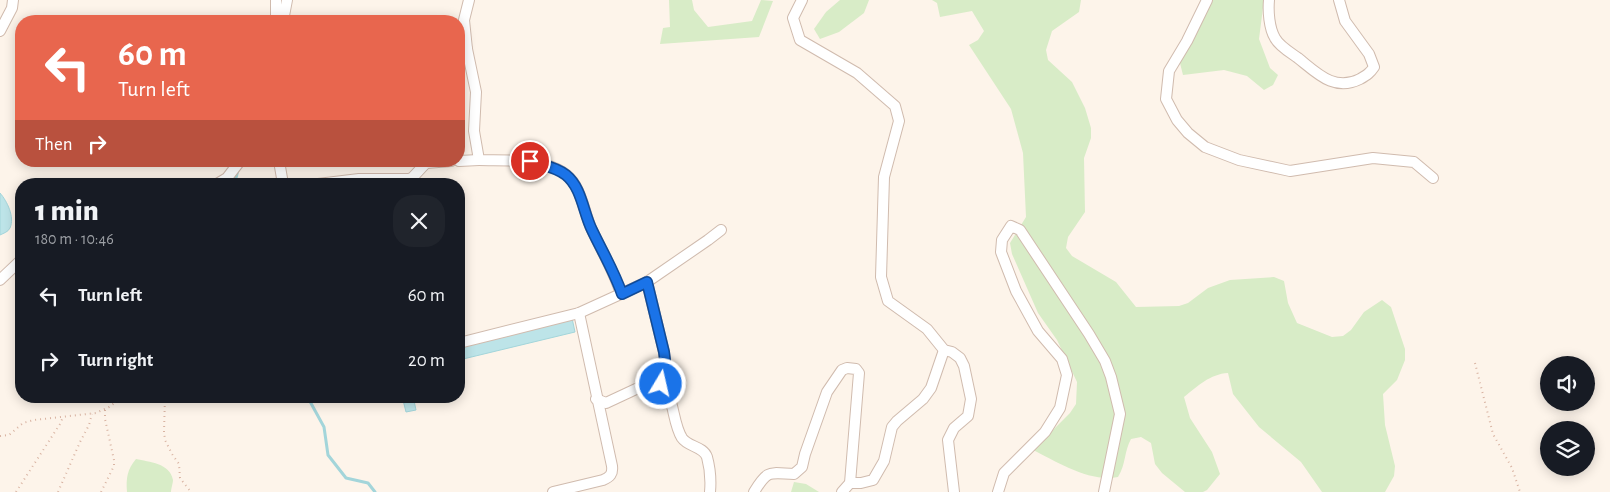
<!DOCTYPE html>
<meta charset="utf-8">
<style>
body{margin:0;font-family:"Alegreya Sans",sans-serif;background:#20242c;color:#f1f3f6;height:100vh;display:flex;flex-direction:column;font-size:19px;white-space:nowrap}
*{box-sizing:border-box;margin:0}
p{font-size:16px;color:#9ea1a6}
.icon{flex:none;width:28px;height:28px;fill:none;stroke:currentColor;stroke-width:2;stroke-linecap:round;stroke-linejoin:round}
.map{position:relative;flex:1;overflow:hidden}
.details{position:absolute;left:15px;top:178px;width:450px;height:225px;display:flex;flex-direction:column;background:#171b24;border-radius:20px;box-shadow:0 2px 12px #0003}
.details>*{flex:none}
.hud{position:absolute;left:15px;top:15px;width:450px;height:152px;border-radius:20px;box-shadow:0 2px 12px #0003;background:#e8664e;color:#fff;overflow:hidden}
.fabs{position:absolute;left:1540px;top:356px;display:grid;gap:10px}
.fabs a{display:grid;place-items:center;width:55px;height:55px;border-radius:50%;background:#171b24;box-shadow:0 2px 12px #0003;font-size:25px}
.pin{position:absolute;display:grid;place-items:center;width:42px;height:42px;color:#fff;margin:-21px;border:2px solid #fff;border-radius:50%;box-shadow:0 1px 5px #0007}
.me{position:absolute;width:55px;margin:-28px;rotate:9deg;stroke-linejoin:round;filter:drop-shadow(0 0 4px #0008)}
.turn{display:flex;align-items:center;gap:18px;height:105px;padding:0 20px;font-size:22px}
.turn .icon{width:65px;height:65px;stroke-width:2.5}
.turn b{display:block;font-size:35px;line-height:42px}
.then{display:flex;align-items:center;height:48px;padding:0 20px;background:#0003;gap:10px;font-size:19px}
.round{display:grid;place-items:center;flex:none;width:52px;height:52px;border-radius:20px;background:#20242c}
.headline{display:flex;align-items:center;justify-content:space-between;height:85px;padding:0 20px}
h1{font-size:30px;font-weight:800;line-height:38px}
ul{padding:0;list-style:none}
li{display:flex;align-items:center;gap:15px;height:65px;padding:0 20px}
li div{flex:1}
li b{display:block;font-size:19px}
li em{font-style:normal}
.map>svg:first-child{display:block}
</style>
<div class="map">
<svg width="1610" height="492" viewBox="0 0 1610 492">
<rect width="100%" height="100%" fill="#fdf4ea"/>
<g fill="#d8ecc7">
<path d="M669 0H692L694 10 708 27 752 21 761 0 773 1 759 37 660 44 663 28 670 27Z"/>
<path d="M840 0H869L864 13 839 32 820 39 814 29 826 12Z"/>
<path d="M932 0H1081L1079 12 1052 31 1046 50 1048 60 1072 82 1085 108 1091 128V138L1084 158 1085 212 1068 237 1066 248 1072 256 1116 282 1136 307 1179 306 1188 303 1208 288 1230 280 1274 277 1284 281 1288 303 1297 323 1332 337 1343 336 1351 330 1364 312 1382 300 1391 307 1405 349V360L1397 380 1383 394 1385 425 1395 466 1394 476 1385 492H1322L1301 462 1259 427 1233 394 1228 373C1210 374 1198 386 1184 397L1190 418 1212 452 1220 474 1207 490 1203 492H1185L1162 473 1155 464 1151 443 1141 437 1131 439C1124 452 1126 464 1118 477 1091 483 1057 462 1033 450L1070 413 1076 404 1077 382 1057 340 1038 313 1012 254 1010 243 1026 217 1023 153 1011 109 969 45 978 40 984 31 972 11 940 17 937 3Z"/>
<path d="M1213 0H1264L1259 39 1270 68 1278 75 1273 85 1264 90 1247 76 1224 70 1183 75 1180 63Z"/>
<path d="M136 459C149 462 170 463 173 480 173 483 171 489 171 492H127C126 478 127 470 136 459Z"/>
<path d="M794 482 806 484 819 492H791Z"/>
</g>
<g fill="#bde4e8" stroke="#a3d5da">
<path d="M0 193C7 201 15 217 10 228 8 232 4 233 0 235Z"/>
<path d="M572 318 575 332 459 360V345Z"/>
<path d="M402 396H413L416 410 406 412Z"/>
</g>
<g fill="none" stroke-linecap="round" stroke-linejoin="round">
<g stroke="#a3d5da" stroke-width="3">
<path d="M238 184 236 178 238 170"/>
<path d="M307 396 324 427 328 455 346 478 368 483 375 492"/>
</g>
<defs>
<g id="minor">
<path d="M802 0 793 18 800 40 857 73 895 106 899 121 884 177 881 277 888 301 927 329 944 350 952 352 960 358 964 366 971 399 968 416 954 428 948 440 954 492"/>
<path d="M1207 0 1187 41 1169 71 1166 99 1177 120 1188 133 1205 147 1239 160 1290 171 1373 158 1414 162 1433 178"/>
<path d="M1269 0C1268 11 1269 28 1275 38 1279 46 1291 53 1298 58 1317 73 1334 92 1360 79 1367 75 1370 73 1374 67L1369 54 1345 21 1339 0"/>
<path d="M276 21V0"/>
<path d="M283 21 287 0"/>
<path d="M0 31 12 8 13 0"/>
<path d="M459 49H467L476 92 474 131 479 160C508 161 558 156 575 185 583 198 585 214 591 228 601 250 614 271 621 294"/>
<path d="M467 49 464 20 469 0"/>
<path d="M279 161 283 184"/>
<path d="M459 161 479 160"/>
<path d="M217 184 227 178 240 161"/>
<path d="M318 184 359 179H408L412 178 426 163 451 161"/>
<path d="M0 280 21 260"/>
<path d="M647 282 708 240 721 230"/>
<path d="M459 343 579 313 647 282 664 352 665 360 661 383"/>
<path d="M596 399 606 403 651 382 661 383C675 398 672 422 682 438 688 447 703 446 707 457 710 468 711 481 710 492"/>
<path d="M850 483H861L873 480 884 461 892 427 897 421 923 399 931 388 944 350"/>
<path d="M553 492 603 480C610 477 613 474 612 466L579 313"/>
<path d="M754 492C768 469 769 473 794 474L802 467 805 454 827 392 842 370 847 368 856 369 859 373 850 483 842 492"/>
<path d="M998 492 1004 473 1045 432 1060 408 1067 375 1062 359 1038 331 1016 291 1001 252 1002 240 1011 226 1020 230 1089 334 1105 361 1111 377 1120 414 1104 492"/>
</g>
</defs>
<use href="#minor" stroke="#d0bbae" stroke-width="12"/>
<g stroke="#d9b4a3" stroke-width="2" stroke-dasharray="1 4" stroke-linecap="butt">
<path d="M1475 363 1493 434 1512 468 1520 492"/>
<path d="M165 396 164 432 165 440 172 454 179 464 180 478 183 482 191 492"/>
<path d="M0 436 9 435 23 423 34 420 96 413 109 407 124 396"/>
<path d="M16 492 60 424 63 417"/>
<path d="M58 492 80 442 89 425 92 414"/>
<path d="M101 492 114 466V460L105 419V408"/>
</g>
<use href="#minor" stroke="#fff" stroke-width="10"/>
</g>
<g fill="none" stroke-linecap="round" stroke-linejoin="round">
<defs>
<path id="route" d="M530 161C542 165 556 167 566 175 582 188 583 212 592 230 602 251 614 271 622 294L647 282 664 352 665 360 661 384"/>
</defs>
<use href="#route" stroke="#114b97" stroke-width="12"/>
<use href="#route" stroke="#1a73e8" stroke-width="9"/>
</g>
</svg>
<div class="fabs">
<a><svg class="icon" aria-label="sound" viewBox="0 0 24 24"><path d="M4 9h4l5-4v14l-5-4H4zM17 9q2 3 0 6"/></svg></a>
<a><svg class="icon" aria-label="layers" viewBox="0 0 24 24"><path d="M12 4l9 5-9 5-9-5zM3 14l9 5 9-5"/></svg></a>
</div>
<div class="pin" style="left:530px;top:161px;background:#d93025"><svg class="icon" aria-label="arrive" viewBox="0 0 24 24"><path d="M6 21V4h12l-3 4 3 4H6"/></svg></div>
<svg class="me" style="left:661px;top:384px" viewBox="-20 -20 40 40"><circle r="17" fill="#1a73e8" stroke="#fff" stroke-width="3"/><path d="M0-11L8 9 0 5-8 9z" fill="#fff"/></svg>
<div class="hud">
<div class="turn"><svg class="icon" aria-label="left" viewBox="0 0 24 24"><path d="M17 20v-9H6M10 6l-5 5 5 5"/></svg><div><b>60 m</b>Turn left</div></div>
<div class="then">Then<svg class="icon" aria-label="right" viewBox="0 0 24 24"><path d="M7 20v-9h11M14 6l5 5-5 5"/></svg></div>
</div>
<section class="details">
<div class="headline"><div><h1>1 min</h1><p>180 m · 10:46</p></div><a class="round"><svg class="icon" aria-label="close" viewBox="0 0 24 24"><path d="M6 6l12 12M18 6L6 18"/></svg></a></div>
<ul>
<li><svg class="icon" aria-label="left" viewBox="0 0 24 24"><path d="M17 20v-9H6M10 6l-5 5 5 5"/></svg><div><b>Turn left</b></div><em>60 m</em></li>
<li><svg class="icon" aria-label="right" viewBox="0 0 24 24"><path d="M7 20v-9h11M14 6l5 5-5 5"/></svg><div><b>Turn right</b></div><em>20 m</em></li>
</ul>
</section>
</div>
